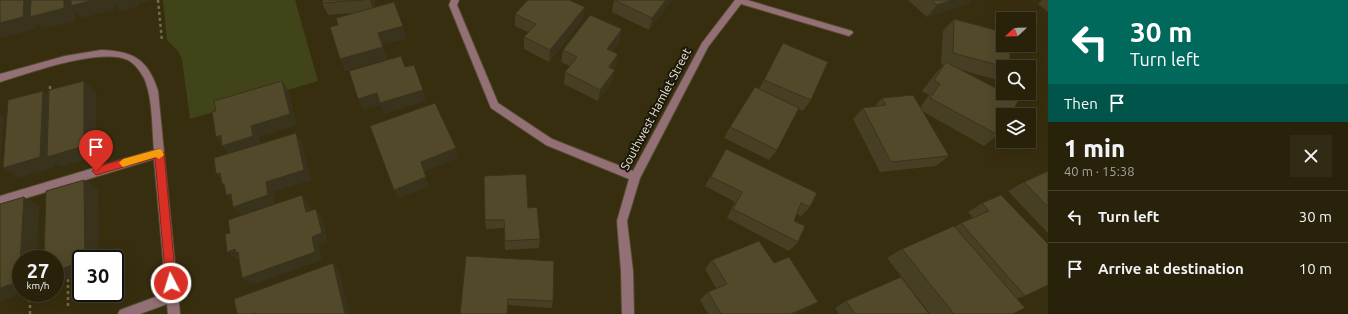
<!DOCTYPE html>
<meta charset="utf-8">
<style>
body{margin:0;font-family:Ubuntu,sans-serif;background:#312a14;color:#f1f3f6;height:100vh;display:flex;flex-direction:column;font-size:15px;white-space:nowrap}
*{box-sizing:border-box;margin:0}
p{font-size:13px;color:#a5a49d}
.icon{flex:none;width:22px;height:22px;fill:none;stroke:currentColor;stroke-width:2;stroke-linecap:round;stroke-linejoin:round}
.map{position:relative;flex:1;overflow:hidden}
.sheet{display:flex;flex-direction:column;background:#29220b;width:300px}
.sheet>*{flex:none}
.hud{background:#00695c;color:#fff;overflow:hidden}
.needle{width:26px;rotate:248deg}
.controls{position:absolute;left:996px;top:12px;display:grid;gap:8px}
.controls a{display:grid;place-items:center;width:40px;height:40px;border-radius:0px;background:#29220b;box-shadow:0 4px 16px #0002,0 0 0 1px #453f2c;font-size:20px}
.speed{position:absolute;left:12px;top:250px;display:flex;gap:8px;font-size:20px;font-weight:700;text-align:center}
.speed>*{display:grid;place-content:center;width:52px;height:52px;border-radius:50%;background:#29220b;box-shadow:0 4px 16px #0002,0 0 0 1px #453f2c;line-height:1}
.speed small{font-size:10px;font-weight:400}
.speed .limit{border:2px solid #111;border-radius:6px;background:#fff;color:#111}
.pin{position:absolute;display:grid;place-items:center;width:34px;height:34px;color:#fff;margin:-41px -17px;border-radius:50% 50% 50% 0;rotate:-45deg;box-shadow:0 0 4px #0007}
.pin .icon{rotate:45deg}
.me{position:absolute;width:44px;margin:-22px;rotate:355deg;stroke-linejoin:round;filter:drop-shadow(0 0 3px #0008)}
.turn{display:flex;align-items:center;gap:14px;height:84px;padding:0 16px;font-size:18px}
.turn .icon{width:52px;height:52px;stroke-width:2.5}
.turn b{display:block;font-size:28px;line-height:34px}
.then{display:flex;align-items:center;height:38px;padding:0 16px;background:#0003;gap:8px;font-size:15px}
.round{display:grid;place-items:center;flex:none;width:42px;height:42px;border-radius:0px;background:#312a14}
.summary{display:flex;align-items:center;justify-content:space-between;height:68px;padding:0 16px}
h1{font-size:24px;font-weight:800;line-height:30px}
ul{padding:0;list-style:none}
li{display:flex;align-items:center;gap:12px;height:52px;padding:0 16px;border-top:1px solid #453f2c}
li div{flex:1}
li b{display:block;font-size:15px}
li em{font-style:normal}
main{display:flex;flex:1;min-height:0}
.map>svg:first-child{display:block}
</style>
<main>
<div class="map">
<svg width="1048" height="314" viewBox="0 0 1048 314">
<rect width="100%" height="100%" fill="#372e0f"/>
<path fill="#414318" d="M163 0H295L318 81 190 119 182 59 178 51 167 40Z"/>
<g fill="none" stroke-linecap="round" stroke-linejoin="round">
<defs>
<g id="minor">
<path d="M451 0H459L457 5 498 103 552 139 633 171 702 43 735 0H747L852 31 853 33 849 36 741 4 708 47 640 178 627 221 633 271 634 314H622L621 271 617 221 629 179 546 145 491 108 449 5Z"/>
<path d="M101 50C133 51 148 59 158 91L180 314H168L167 304 140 314H118L120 310 166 293 154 159 0 206V196L154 150C152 129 153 98 144 78 140 71 135 64 128 60 100 47 29 73 0 82V74L65 56Z"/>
</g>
</defs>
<use href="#minor" stroke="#544b2f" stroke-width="2"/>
<g stroke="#736b51" stroke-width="2.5" stroke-dasharray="3 3" stroke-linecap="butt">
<path d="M158 0 162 41"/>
<path d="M50 86V93"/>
<path d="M68 279V307"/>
<path d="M30 293V314"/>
</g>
<use href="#minor" fill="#927075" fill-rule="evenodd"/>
</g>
<g fill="#473f24">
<path d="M323 0H375L374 8 406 38 382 45 387 59 345 71 338 25 353 13 328 15 322 3Z"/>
<path d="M614 0H672L649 30 612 12Z"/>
<path d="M908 0H971L969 3 927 17Z"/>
<path d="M1042 0H1048V12L1038 4Z"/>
<path d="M515 14 583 19 549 62 524 49V37L528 32 515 26Z"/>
<path d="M954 19 1010 67H1003V75L997 80 962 70 998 135 984 146 922 111 949 156 936 166 880 172 853 119 863 108 875 106 882 98 920 108 929 95 922 91 935 74 943 65 941 64 943 31Z"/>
<path d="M620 41 612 51 616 66 613 69 615 70 612 81 598 101 564 84 565 72 570 66 561 62 563 50Z"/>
<path d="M783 43 811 100 803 111 798 109 777 150 769 160 724 138 730 127 759 89Z"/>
<path d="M726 149 810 207 801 216 796 214 794 221 798 242 789 251 727 218 735 202 705 186Z"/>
<path d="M1048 171V233L1008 191 1024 182Z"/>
<path d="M1001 195 1025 296 1017 299 1013 314H930L887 258 902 249 955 227 961 223 973 218 968 212 982 203Z"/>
<path d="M528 208 540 239 539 248 505 250 504 228 486 229 485 220Z"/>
<path d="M466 256 553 301 552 308 508 305Z"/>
<path d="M712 260 774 263 818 302 806 310 797 314H708L700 300 708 292 716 288 705 269Z"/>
<path d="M846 301 929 314H839L835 308Z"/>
</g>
<g fill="#39331d">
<path d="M24 0H152L138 4V7L121 11 114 3V10L82 18 75 11V21L43 29 36 23V29L2 38 0 36V23Z"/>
<path d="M370 0H375L374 12Z"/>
<path d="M666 0H672L649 30 652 18Z"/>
<path d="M952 0H971L969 3 927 17 937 5Z"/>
<path d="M585 7 583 19 549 62 550 50Z"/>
<path d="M403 26 406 38 382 45 378 33Z"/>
<path d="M622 29 620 41 605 61 607 49Z"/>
<path d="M383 47 387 59 345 71 340 59Z"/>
<path d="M618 54 616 66 607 79 609 67Z"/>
<path d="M615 70 612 81 598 101 600 90Z"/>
<path d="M84 81 96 92 97 156 61 167 55 163V167L18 178 3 168 43 91 57 102Z"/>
<path d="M282 81 289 92 297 125 259 137 261 147 231 156 222 146 224 145 216 137 251 126Z"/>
<path d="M423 90 426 101 384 114 381 105 363 110 358 99 377 93Z"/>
<path d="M0 114 4 117 0 167Z"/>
<path d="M296 133 302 143 311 180 274 192 276 205 242 216 233 207 266 182Z"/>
<path d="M456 148 458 158 424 172 429 187 398 199 394 190 421 162Z"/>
<path d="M220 173 225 184 216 174Z"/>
<path d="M84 180 98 189 99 259H85Z"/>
<path d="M222 184H224L231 194 235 204 226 195 231 194Z"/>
<path d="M302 195 309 204 313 221 306 212Z"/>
<path d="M24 197 39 206 37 259H21V293H24L0 301V288Z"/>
<path d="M316 209 322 218 328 242 319 245 322 260 252 285 242 278 312 237Z"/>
<path d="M235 249 245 257 237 260 227 252Z"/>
<path d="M81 262V275L59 282 55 280V271Z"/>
<path d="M333 263 339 270 350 314H345Z"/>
<path d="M508 299V314H507Z"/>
<path d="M818 302 806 310 797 314H791Z"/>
</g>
<g fill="#52492a" stroke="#39331d">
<path d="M0 0H24L23 17 0 23Z"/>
<path d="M31 0H64V8L30 17Z"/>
<path d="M71 0H93L71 6Z"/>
<path d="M323 0H363L322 3Z"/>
<path d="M528 0H569L585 7 550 50 524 37 536 24 515 14Z"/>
<path d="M614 0H666L652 18Z"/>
<path d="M932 0H952L937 5Z"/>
<path d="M394 2 403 26 378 33 383 47 340 59 330 27 338 25 336 18Z"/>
<path d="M590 15 622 29 607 49 618 54 609 67 615 70 600 90 565 72 577 57 563 50Z"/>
<path d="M954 19 1003 32V45H1010V67H1005L953 53Z"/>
<path d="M783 43 828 62 811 100 764 80Z"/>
<path d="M401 56 405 67 414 65 423 90 380 103 377 93 358 99 349 71Z"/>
<path d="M946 62 1003 92V93H1005L1019 100 1010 115H1003V127L998 135 930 98 940 84 934 80Z"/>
<path d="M84 81V146L47 157 49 90Z"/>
<path d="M282 81 290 114 251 126 253 136 222 146 221 135 216 137 212 112 216 111 214 101Z"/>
<path d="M755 87 799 108 777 150 730 127Z"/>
<path d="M43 91 40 157 3 168 8 100Z"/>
<path d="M913 95 949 156 891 162 863 108 886 105 882 98Z"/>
<path d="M435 103 456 148 421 162 426 177 394 190 370 126Z"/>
<path d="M296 133 304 170 266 182 268 195 233 207 231 194 226 195 224 184H222L220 173 216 174 214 158Z"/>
<path d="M726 149 817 193 810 207 801 203 794 221 805 226 798 242 733 209 742 192 711 177Z"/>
<path d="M1048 171V207L1024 182Z"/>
<path d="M526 174 528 208 537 207 540 239 505 241 504 220H485L484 176Z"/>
<path d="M84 180 85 259H81V262L55 271V259H44L46 191Z"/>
<path d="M302 195 306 212 316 209 322 233 312 237 315 252 242 278 238 252 236 253 235 249 227 252 225 234 230 233 228 220Z"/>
<path d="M1001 195 1048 244V285L1025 296 961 223 989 211 982 203Z"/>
<path d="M24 197 19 282 0 288V204Z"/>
<path d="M954 226 1025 308 1013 314H954L902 249Z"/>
<path d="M759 241 774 263 789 257 818 302 791 314H721L708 292 727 284 712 260Z"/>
<path d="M466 256 554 261 553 301 508 299 507 314H460Z"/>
<path d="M333 263 345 314H255V313L252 314H237L234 299Z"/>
<path d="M901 277 929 314H855L846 301Z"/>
</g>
<path fill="#d93025" stroke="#8d1f18" d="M159 149 164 153 176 283 175 286 171 288 167 286 166 283 155 158 96 175 92 171 96 167Z"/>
<path fill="#f59e0b" d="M159 149 162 150 164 155 159 159 156 157 123 167 119 163 123 159Z"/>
<g text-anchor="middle" stroke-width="4" stroke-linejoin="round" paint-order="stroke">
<g font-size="12" fill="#ebe6d4" stroke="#1b170a">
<text transform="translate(656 109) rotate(-62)" y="4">Southwest Hamlet Street</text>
</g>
</g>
</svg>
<div class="controls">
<a><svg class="needle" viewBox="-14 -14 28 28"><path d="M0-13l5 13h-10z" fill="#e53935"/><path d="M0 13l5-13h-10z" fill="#a5a49d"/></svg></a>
<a><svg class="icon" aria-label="search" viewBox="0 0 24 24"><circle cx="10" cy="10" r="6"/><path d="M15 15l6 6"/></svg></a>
<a><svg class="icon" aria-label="layers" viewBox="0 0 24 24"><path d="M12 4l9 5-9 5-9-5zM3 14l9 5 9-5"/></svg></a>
</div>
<div class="speed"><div>27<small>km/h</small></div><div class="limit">30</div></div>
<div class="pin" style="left:96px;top:171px;background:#d93025"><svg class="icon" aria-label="arrive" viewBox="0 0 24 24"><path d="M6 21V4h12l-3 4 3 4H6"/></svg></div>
<svg class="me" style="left:171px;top:283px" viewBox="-20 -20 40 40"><circle r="17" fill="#d93025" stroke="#fff" stroke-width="3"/><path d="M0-11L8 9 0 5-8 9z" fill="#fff"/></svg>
</div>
<section class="sheet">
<div class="hud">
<div class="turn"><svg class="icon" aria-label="left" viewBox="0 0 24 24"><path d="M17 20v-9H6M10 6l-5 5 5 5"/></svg><div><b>30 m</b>Turn left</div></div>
<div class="then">Then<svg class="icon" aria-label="arrive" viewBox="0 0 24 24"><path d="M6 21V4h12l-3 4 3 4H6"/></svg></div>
</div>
<div class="summary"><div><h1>1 min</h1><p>40 m · 15:38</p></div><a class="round"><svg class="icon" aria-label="close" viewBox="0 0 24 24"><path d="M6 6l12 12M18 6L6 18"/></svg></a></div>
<ul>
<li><svg class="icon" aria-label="left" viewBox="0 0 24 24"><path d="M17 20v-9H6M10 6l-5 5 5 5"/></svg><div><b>Turn left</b></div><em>30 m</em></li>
<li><svg class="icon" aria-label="arrive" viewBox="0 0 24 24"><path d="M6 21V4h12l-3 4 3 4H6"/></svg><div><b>Arrive at destination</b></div><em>10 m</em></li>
</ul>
</section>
</main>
